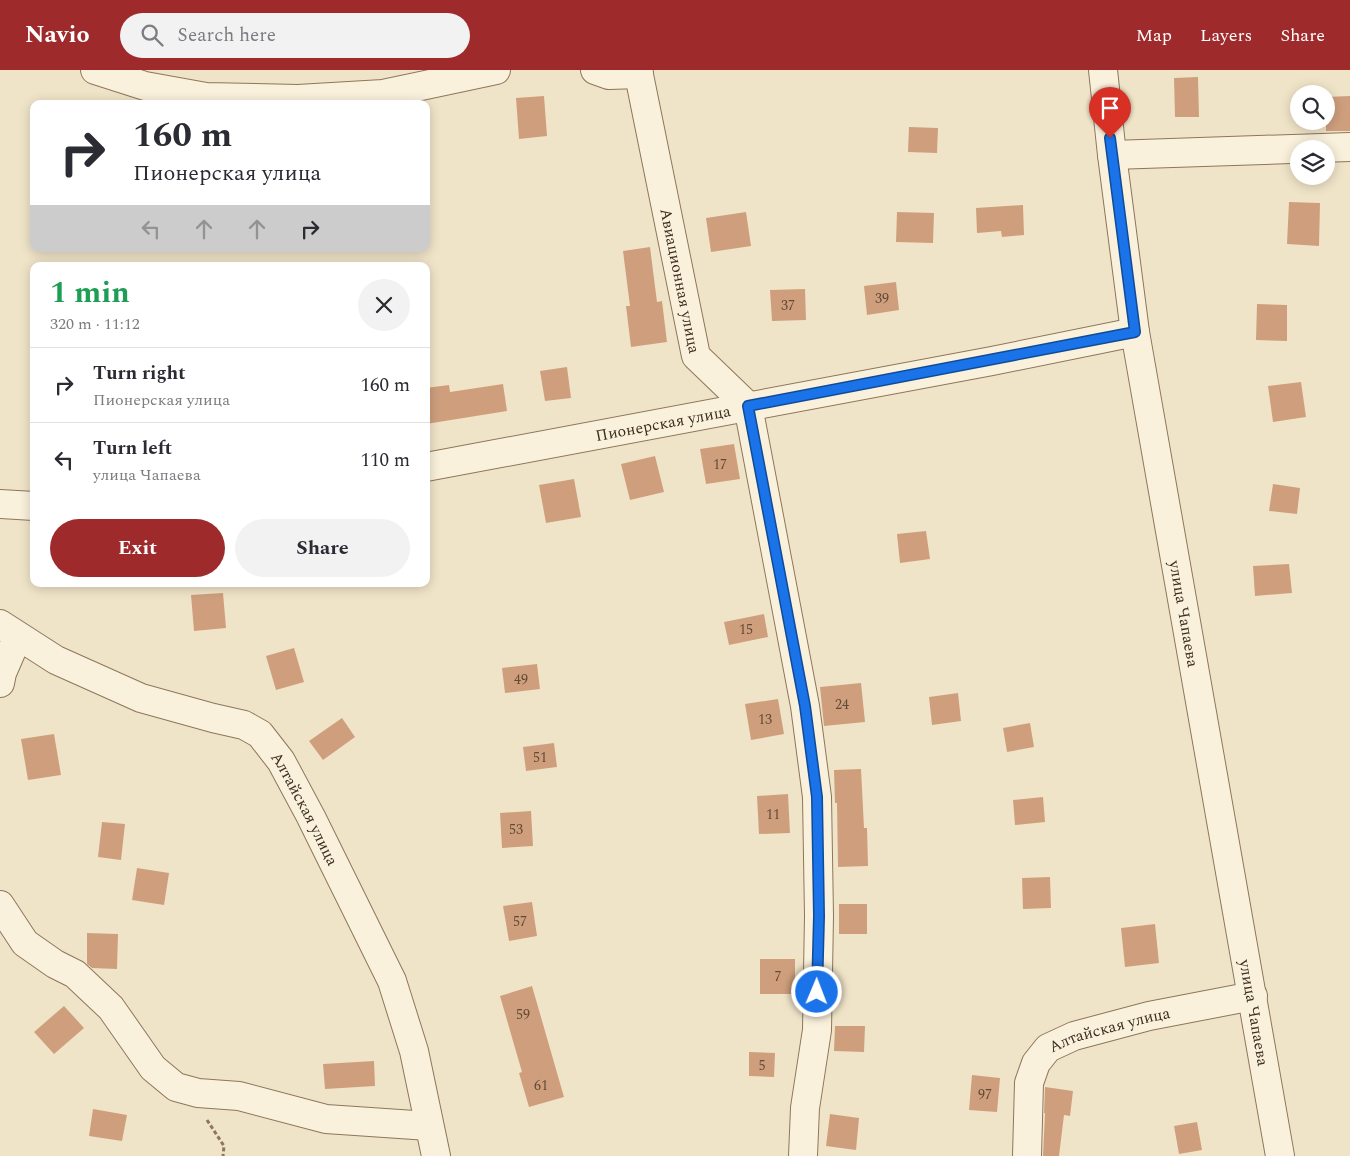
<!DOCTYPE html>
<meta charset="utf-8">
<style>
body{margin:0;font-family:Spectral,serif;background:#f2f2f3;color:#2b2b33;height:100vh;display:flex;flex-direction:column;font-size:19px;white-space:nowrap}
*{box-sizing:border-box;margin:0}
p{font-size:16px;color:#7c7c81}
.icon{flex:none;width:28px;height:28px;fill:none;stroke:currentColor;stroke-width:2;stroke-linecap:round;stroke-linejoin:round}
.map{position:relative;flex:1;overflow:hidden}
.drawer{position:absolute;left:30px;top:192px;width:400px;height:325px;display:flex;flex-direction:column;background:#fff;border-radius:10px;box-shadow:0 2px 12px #0003}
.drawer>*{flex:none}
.hud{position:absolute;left:30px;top:30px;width:400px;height:152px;border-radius:10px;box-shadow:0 2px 12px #0003;background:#fff;color:#2b2b33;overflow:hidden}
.tools{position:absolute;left:1290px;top:15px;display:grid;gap:10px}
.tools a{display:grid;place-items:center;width:45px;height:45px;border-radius:50%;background:#fff;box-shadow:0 2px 12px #0003;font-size:25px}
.pin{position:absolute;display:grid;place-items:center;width:42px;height:42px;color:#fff;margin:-51px -21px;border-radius:50% 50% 50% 0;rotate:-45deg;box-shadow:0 0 5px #0007}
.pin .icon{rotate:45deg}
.me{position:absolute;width:55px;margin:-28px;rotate:1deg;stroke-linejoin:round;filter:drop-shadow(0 0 4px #0008)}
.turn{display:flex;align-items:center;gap:18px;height:105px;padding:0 20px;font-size:22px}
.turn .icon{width:65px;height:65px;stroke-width:2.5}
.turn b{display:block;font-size:35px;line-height:42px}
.lanes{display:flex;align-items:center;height:48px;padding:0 20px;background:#0003;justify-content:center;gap:25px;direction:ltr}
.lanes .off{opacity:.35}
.round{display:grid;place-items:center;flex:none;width:52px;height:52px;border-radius:26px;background:#f2f2f3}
.overview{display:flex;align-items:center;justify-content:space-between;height:85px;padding:0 20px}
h1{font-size:30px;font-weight:700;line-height:38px;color:#1e9e55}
.primary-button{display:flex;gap:10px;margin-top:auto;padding:10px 20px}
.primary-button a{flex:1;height:58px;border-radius:30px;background:#9e2a2b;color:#fff;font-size:20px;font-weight:700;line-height:58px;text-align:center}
.primary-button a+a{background:#f2f2f3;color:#2b2b33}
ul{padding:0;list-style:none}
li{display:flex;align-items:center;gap:15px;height:75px;padding:0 20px;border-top:1px solid #e1e1e2}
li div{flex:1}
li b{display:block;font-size:19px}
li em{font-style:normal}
header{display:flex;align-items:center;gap:30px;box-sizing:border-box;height:70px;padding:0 25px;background:#9e2a2b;color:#fff}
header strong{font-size:24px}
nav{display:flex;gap:28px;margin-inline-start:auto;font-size:18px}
.search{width:350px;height:45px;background:#f2f2f3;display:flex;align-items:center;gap:12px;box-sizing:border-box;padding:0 18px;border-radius:28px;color:#7c7c81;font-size:19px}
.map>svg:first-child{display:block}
</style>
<header>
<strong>Navio</strong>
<div class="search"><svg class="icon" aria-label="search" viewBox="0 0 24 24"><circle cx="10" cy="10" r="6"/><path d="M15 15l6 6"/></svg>Search here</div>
<nav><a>Map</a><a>Layers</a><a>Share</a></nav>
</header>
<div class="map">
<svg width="1350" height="1086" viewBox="0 0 1350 1086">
<rect width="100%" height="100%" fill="#f0e4c8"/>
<g fill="#cf9f7d">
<path d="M1198 7 1199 47H1175L1174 8Z"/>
<path d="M544 26 547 66 519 69 516 28Z"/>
<path d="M1350 26V61H1326V27Z"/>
<path d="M909 57 938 58 937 83 908 82Z"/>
<path d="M1289 132 1320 133 1319 176 1287 174Z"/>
<path d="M1023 135 1024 165 1002 167 1001 161 977 163 976 138Z"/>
<path d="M746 142 751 176 711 182 706 148Z"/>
<path d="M897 142 934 143 933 173 896 172Z"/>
<path d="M650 177 657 232 662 231 667 272 631 277 626 236H630L623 181Z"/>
<path d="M896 212 899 240 867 245 864 216Z"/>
<path d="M805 219 806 250 772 251 770 220Z"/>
<path d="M1257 234 1287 235V271L1256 270Z"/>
<path d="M567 297 571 328 545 331 540 301Z"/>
<path d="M1301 312 1306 347 1273 352 1268 316Z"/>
<path d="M503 314 507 341 426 354V318L449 315 450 322Z"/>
<path d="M734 374 740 409 706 414 700 379Z"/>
<path d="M655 386 664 422 630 430 621 394Z"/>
<path d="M574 409 581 447 546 453 539 415Z"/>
<path d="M1273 414 1300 418 1297 444 1269 441Z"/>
<path d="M926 461 930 489 900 493 897 464Z"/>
<path d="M1289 494 1292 523 1255 526 1253 496Z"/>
<path d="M223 523 226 558 194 561 191 525Z"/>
<path d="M764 544 768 567 729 575 724 552Z"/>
<path d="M294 578 304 612 276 620 266 586Z"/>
<path d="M537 594 540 619 505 623 502 598Z"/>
<path d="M861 613 865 652 824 656 820 617Z"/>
<path d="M958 623 961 651 932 655 929 627Z"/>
<path d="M778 629 784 664 751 670 745 634Z"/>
<path d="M342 648 355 667 323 690 309 671Z"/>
<path d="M1030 653 1034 677 1007 682 1003 658Z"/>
<path d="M54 664 61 705 28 710 21 669Z"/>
<path d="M554 673 557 697 526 701 523 677Z"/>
<path d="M861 699 864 758H867L868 796 838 797 837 733H835L834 700Z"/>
<path d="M788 724 790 763 759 764 757 726Z"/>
<path d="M1043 727 1045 752 1015 755 1013 730Z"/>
<path d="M531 741 533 776 502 778 500 743Z"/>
<path d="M102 752 125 754 121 790 98 787Z"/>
<path d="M137 798 169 803 164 835 132 830Z"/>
<path d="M1050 807 1051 838 1023 839 1022 808Z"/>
<path d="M532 832 537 866 509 871 503 836Z"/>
<rect x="839" y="834" width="28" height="30"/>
<path d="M1155 854 1159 893 1125 897 1121 858Z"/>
<path d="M87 863 118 864 117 899 92 898 87 894Z"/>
<rect x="760" y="889" width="35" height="35"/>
<path d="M532 916 564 1027 529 1037 519 1003 522 1002 500 926Z"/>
<path d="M64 936 84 958 54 984 34 962Z"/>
<path d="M835 956H865L864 982 834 981Z"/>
<path d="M749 982 775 983 774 1007 749 1006Z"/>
<path d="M374 991 375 1016 325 1019 323 994Z"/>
<path d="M972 1005 1000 1008 997 1042 969 1040Z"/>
<path d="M1045 1017 1073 1021 1070 1046 1064 1045 1059 1086H1043L1045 1043H1044Z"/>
<path d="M93 1039 127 1045 122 1071 89 1066Z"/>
<path d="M830 1044 859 1048 856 1080 826 1076Z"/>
<path d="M1197 1052 1202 1080 1179 1084 1174 1056Z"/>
</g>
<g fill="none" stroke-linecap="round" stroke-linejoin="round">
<defs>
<g id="minor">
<path d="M95 0 145 16 206 27 298 29 383 24 496 0"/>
<path d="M595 0 609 5 639 4"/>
<path id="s1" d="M638 0 696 286 748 336 805 636 817 727 819 846 817 960 805 1038 803 1086"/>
<path id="s2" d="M1103 0 1112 85 1135 262 1280 1086"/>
<path d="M1112 85 1350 77"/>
<path id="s3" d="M426 397 992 291 1135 262"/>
<path d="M0 434 34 436"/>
<path id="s4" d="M0 554 56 590 141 628 213 648 244 655 260 664 281 691 311 747 392 911 414 981 436 1086"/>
<path d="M0 613 2 603 18 566"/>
<path d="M0 835 25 873 55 894 75 904 111 938 153 998 176 1017 198 1023 239 1026 326 1049 429 1056"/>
<path id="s5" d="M1027 1086 1029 1013 1036 993 1048 978 1074 966 1149 946 1253 926"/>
</g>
</defs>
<use href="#minor" stroke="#8d765c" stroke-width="30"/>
<path stroke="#8d765c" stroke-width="3" stroke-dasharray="4 2.5" stroke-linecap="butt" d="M207 1050 224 1076 223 1086"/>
<use href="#minor" stroke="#faf1dc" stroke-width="28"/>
</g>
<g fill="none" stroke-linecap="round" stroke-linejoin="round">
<defs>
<path id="route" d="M817 922 819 846 817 727 805 636 748 336 1135 262 1110 68"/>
</defs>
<use href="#route" stroke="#114b97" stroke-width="12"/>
<use href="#route" stroke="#1a73e8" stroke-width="9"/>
</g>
<g text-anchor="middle" stroke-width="4" stroke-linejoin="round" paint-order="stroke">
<g font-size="14" fill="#624a37">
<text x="882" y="233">39</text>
<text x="788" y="240">37</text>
<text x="720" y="399">17</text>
<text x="746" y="564">15</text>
<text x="521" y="614">49</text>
<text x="842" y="639">24</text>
<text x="765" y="654">13</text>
<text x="540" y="692">51</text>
<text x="773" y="749">11</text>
<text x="516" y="764">53</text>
<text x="520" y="856">57</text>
<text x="778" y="911">7</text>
<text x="523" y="949">59</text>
<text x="762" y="1000">5</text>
<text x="541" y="1020">61</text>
<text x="985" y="1029">97</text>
</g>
<g font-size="16" fill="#3d2e20" stroke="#f7eed8">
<text dy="6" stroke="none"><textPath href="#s1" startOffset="215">Авиационная улица</textPath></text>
<text dy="6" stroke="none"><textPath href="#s3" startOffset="241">Пионерская улица</textPath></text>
<text dy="6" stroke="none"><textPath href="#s2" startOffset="550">улица Чапаева</textPath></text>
<text dy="6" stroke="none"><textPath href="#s4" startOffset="372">Алтайская улица</textPath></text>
<text dy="6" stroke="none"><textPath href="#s2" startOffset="955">улица Чапаева</textPath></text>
<text dy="6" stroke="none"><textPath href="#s5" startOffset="178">Алтайская улица</textPath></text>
</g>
</g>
</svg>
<div class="tools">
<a><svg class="icon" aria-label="search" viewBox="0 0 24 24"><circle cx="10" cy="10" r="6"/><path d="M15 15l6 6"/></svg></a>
<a><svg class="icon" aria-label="layers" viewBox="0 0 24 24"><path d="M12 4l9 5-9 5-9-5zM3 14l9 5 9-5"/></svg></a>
</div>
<div class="pin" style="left:1110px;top:68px;background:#d93025"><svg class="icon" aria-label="arrive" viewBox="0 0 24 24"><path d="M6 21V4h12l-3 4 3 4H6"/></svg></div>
<svg class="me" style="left:817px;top:922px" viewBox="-20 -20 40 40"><circle r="17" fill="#1a73e8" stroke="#fff" stroke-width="3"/><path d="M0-11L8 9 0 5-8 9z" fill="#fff"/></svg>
<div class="hud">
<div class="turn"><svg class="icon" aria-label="right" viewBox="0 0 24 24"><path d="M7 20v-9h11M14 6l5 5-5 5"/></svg><div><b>160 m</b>Пионерская улица</div></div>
<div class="lanes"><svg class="icon off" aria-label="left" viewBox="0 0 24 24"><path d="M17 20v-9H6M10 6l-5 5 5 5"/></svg><svg class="icon off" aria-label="ahead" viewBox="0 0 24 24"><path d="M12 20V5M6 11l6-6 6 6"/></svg><svg class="icon off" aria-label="ahead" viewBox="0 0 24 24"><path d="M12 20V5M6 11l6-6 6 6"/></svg><svg class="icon" aria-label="right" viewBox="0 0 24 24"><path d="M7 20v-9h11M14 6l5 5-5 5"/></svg></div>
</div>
<section class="drawer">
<div class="overview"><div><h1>1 min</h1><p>320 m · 11:12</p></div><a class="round"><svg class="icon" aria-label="close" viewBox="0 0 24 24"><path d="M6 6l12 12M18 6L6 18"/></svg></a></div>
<ul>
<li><svg class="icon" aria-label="right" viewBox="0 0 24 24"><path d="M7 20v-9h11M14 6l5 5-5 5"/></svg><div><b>Turn right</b><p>Пионерская улица</p></div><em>160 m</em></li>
<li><svg class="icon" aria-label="left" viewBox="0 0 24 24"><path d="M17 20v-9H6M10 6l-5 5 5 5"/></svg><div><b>Turn left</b><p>улица Чапаева</p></div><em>110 m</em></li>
</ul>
<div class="primary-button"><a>Exit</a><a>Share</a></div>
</section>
</div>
